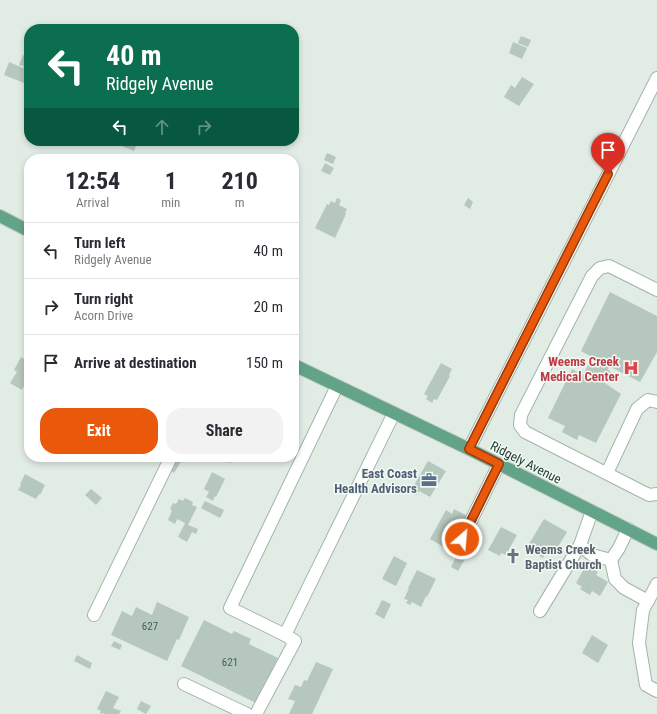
<!DOCTYPE html>
<style>
body{margin:0;font-family:"Roboto Condensed",sans-serif;background:#f2f2f3;color:#2b2b33;height:100vh;display:flex;flex-direction:column;font-size:15px;white-space:nowrap}
*{box-sizing:border-box;margin:0}
p{font-size:13px;color:#7c7c81}
.icon{flex:none;width:22px;height:22px;fill:none;stroke:currentColor;stroke-width:2;stroke-linecap:round;stroke-linejoin:round}
.map{position:relative;flex:1;overflow:hidden}
.side{position:absolute;left:24px;top:154px;width:275px;height:308px;display:flex;flex-direction:column;background:#fff;border-radius:16px;box-shadow:0 2px 6px #0003}
.side>*{flex:none}
.guide{position:absolute;left:24px;top:24px;width:275px;height:122px;border-radius:16px;box-shadow:0 2px 6px #0003;background:#0b6e4f;color:#fff;overflow:hidden}
.pin{position:absolute;display:grid;place-items:center;width:34px;height:34px;color:#fff;margin:-41px -17px;border-radius:50% 50% 50% 0;rotate:-45deg;box-shadow:0 0 4px #0007}
.pin .icon{rotate:45deg}
.me{position:absolute;width:44px;margin:-22px;rotate:27deg;stroke-linejoin:round;filter:drop-shadow(0 0 3px #0008)}
.turn{display:flex;align-items:center;gap:14px;height:84px;padding:0 16px;font-size:18px}
.turn .icon{width:52px;height:52px;stroke-width:2.5}
.turn b{display:block;font-size:28px;line-height:34px}
.lanes{display:flex;align-items:center;height:38px;padding:0 16px;background:#0003;justify-content:center;gap:20px;direction:ltr}
.lanes .off{opacity:.35}
.eta{display:flex;justify-content:space-evenly;align-items:center;height:68px;text-align:center}
.eta b{font-size:24px;font-weight:700;line-height:28px}
.action{display:flex;gap:8px;margin-top:auto;padding:8px 16px}
.action a{flex:1;height:46px;border-radius:16px;background:#ea580c;color:#fff;font-size:16px;font-weight:700;line-height:46px;text-align:center}
.action a+a{background:#f2f2f3;color:#2b2b33}
ul{padding:0;list-style:none}
li{display:flex;align-items:center;gap:12px;height:56px;padding:0 16px;border-top:1px solid #e1e1e2}
li div{flex:1}
li b{display:block;font-size:15px}
li em{font-style:normal}
.map>svg:first-child{display:block}
</style>
<div class="map">
<svg width="657" height="714" viewBox="0 0 657 714">
<rect width="100%" height="100%" fill="#e1ece5"/>
<g fill="#b6c7be">
<path d="M521 36 531 40 528 47 518 43Z"/>
<path d="M513 42 527 48 522 59 509 53Z"/>
<path d="M23 55 29 57V85L4 75 9 62 23 68 24 66 19 65Z"/>
<path d="M522 77 534 84 519 106 504 97 511 85 515 88Z"/>
<path d="M121 141H138L134 151 119 145Z"/>
<path d="M327 153 336 157 333 164 324 160Z"/>
<path d="M325 163 334 168 330 175 321 171Z"/>
<path d="M337 198 341 200 339 205 347 209 345 213 346 214 335 238 315 228 327 204 329 205 331 201 335 203Z"/>
<path d="M468 198 473 202 470 209 464 205Z"/>
<path d="M610 292 657 316V352L640 382 609 366 608 369 611 373 607 381 603 379 602 381 621 394 596 443 579 435 577 440 562 432 565 426 548 418 572 369 583 375 592 357 581 351Z"/>
<path d="M21 357 29 362V376L22 390 10 383 17 372 14 370Z"/>
<path d="M441 363 452 369 449 375 450 376 437 400 434 399 432 403 426 399 428 396 424 394Z"/>
<path d="M176 457H182L183 458 174 473 168 470Z"/>
<path d="M219 457H234L231 463Z"/>
<path d="M428 461 446 471 430 497 419 491 416 495 412 493 414 488 413 487Z"/>
<path d="M212 472 225 479 216 497 215 496 213 501 206 497 209 492 204 489Z"/>
<path d="M25 474 45 485 40 495 39 494 36 499 18 490 21 485 20 484Z"/>
<path d="M91 489 102 498 96 505 85 495Z"/>
<path d="M185 498 193 502 192 505 197 507 188 525 198 529 196 534 192 532 187 542 178 537 185 523 177 519 175 524 168 520 172 511 170 509 173 503 176 504 179 499 183 501Z"/>
<path d="M205 501 224 510 220 518 201 508Z"/>
<path d="M454 509 467 516 447 549 430 539 446 510 452 514Z"/>
<path d="M544 519 567 532 553 555 549 552 548 554 546 553 543 558 538 555 541 550 536 547 535 548 529 544Z"/>
<path d="M501 527 517 535 506 555 501 553 500 556 488 550Z"/>
<path d="M457 555 465 559 458 571 451 567Z"/>
<path d="M394 556 407 563 396 586 382 579Z"/>
<path d="M586 565 598 572 596 575 608 582 600 596 592 591 590 595 580 589 582 587 576 583Z"/>
<path d="M417 570 436 579 427 597 426 596 421 607 412 602 410 605 406 603 408 600 404 599 409 588H408Z"/>
<path d="M382 600 391 604 384 619 375 614Z"/>
<path d="M157 602 189 617 179 640 177 639 167 661 111 635 122 611 132 616 136 607 152 615Z"/>
<path d="M204 620 232 634 234 631 251 639 249 644 278 658 256 703 181 666Z"/>
<path d="M592 635 608 645 598 663 582 653Z"/>
<path d="M114 641 122 645 120 650 111 646Z"/>
<path d="M77 655 92 663 90 669 74 661Z"/>
<path d="M316 662 333 669 312 714H289L295 701 288 699 295 685 301 687 304 680 307 681Z"/>
<path d="M106 691 119 697 113 708 121 711 119 714H105L103 713 101 714 100 713 101 711 97 709Z"/>
<path d="M141 701 151 706 146 714 137 709Z"/>
</g>
<g fill="none" stroke-linecap="round" stroke-linejoin="round">
<defs>
<g id="minor">
<path d="M657 290 609 266 600 268 592 276 521 415 520 425 525 432 649 495 657 494"/>
<path d="M337 386 230 608 285 635 394 413"/>
<path d="M469 449 657 78"/>
<path d="M607 473 637 409 648 400 657 402"/>
<path d="M592 511 580 545 592 555 611 560 619 548 628 529"/>
<path d="M462 539 499 464"/>
<path d="M611 560 615 579 624 588 648 601"/>
<path d="M657 584 643 610 639 643 646 685 657 691"/>
<path d="M540 611 580 545"/>
<path d="M94 615 171 457"/>
<path d="M184 684 247 714"/>
<path d="M256 714 295 641 285 635"/>
</g>
<g id="major">
<path d="M0 216 29 231"/>
<path d="M294 365 469 449 657 544"/>
</g>
</defs>
<use href="#minor" stroke="#a3b4ab" stroke-width="14"/>
<use href="#major" stroke="#c1c9c5" stroke-width="14"/>
<use href="#minor" stroke="#fff" stroke-width="12"/>
<use href="#major" stroke="#63a489" stroke-width="12"/>
</g>
<g fill="none" stroke-linecap="round" stroke-linejoin="round">
<defs>
<path id="route" d="M462 539 499 464 469 449 608 174"/>
</defs>
<use href="#route" stroke="#983908" stroke-width="10"/>
<use href="#route" stroke="#ea580c" stroke-width="7"/>
</g>
<defs>
<symbol id="hospital-bare" viewBox="-9 -9 18 18"><path d="M-5-5h3v3.5h4V-5h3V5h-3V1.5h-4V5h-3Z" fill="#e0444e" stroke="#f1f9f4" stroke-width="2.5" paint-order="stroke"/></symbol>
<symbol id="office-bare" viewBox="-9 -9 18 18"><path d="M-6-3h4V-5.5h4V-3h4V5H-6ZM-1-4.5V-3h2v-1.5ZM-6 0V1H6V0Z" fill="#5c6f8a" stroke="#f1f9f4" stroke-width="2.5" paint-order="stroke"/></symbol>
<symbol id="church-bare" viewBox="-9 -9 18 18"><path d="M-1.2-6h2.4v3.5h3.3v2.4h-3.3V6h-2.4V-.1h-3.3v-2.4h3.3Z" fill="#6b7280" stroke="#f1f9f4" stroke-width="2.5" paint-order="stroke"/></symbol>
</defs>
<g fill-rule="evenodd">
<use href="#hospital-bare" x="620" y="357" width="22" height="22"/>
<use href="#office-bare" x="418" y="469" width="22" height="22"/>
<use href="#church-bare" x="502" y="545" width="22" height="22"/>
</g>
<g text-anchor="middle" stroke-width="3" stroke-linejoin="round" paint-order="stroke">
<g font-size="11" fill="#466054">
<text x="150" y="630">627</text>
<text x="230" y="666">621</text>
</g>
<g font-size="13" font-weight="bold" fill="#be3a42" stroke="#f1f9f4" text-anchor="end">
<text x="619" y="366">Weems Creek<tspan x="619" dy="15">Medical Center</tspan></text>
</g>
<g font-size="13" fill="#203e31" stroke="#f1f9f4">
<text transform="translate(526 462) rotate(27)" y="5">Ridgely Avenue</text>
</g>
<g font-size="13" font-weight="bold" fill="#4e5e75" stroke="#f1f9f4" text-anchor="end">
<text x="417" y="478">East Coast<tspan x="417" dy="15">Health Advisors</tspan></text>
</g>
<g font-size="13" font-weight="bold" fill="#5b616d" stroke="#f1f9f4" text-anchor="start">
<text x="525" y="554">Weems Creek<tspan x="525" dy="15">Baptist Church</tspan></text>
</g>
</g>
</svg>
<div class="pin" style="left:608px;top:174px;background:#d93025"><svg class="icon" aria-label="arrive" viewBox="0 0 24 24"><path d="M6 21V4h12l-3 4 3 4H6"/></svg></div>
<svg class="me" style="left:462px;top:539px" viewBox="-20 -20 40 40"><circle r="17" fill="#ea580c" stroke="#fff" stroke-width="3"/><path d="M0-11L8 9 0 5-8 9z" fill="#fff"/></svg>
<div class="guide">
<div class="turn"><svg class="icon" aria-label="left" viewBox="0 0 24 24"><path d="M17 20v-9H6M10 6l-5 5 5 5"/></svg><div><b>40 m</b>Ridgely Avenue</div></div>
<div class="lanes"><svg class="icon" aria-label="left" viewBox="0 0 24 24"><path d="M17 20v-9H6M10 6l-5 5 5 5"/></svg><svg class="icon off" aria-label="ahead" viewBox="0 0 24 24"><path d="M12 20V5M6 11l6-6 6 6"/></svg><svg class="icon off" aria-label="right" viewBox="0 0 24 24"><path d="M7 20v-9h11M14 6l5 5-5 5"/></svg></div>
</div>
<section class="side">
<div class="eta">
<div><b>12:54</b><p>Arrival</p></div>
<div><b>1</b><p>min</p></div>
<div><b>210</b><p>m</p></div>
</div>
<ul>
<li><svg class="icon" aria-label="left" viewBox="0 0 24 24"><path d="M17 20v-9H6M10 6l-5 5 5 5"/></svg><div><b>Turn left</b><p>Ridgely Avenue</p></div><em>40 m</em></li>
<li><svg class="icon" aria-label="right" viewBox="0 0 24 24"><path d="M7 20v-9h11M14 6l5 5-5 5"/></svg><div><b>Turn right</b><p>Acorn Drive</p></div><em>20 m</em></li>
<li><svg class="icon" aria-label="arrive" viewBox="0 0 24 24"><path d="M6 21V4h12l-3 4 3 4H6"/></svg><div><b>Arrive at destination</b></div><em>150 m</em></li>
</ul>
<div class="action"><a>Exit</a><a>Share</a></div>
</section>
</div>
